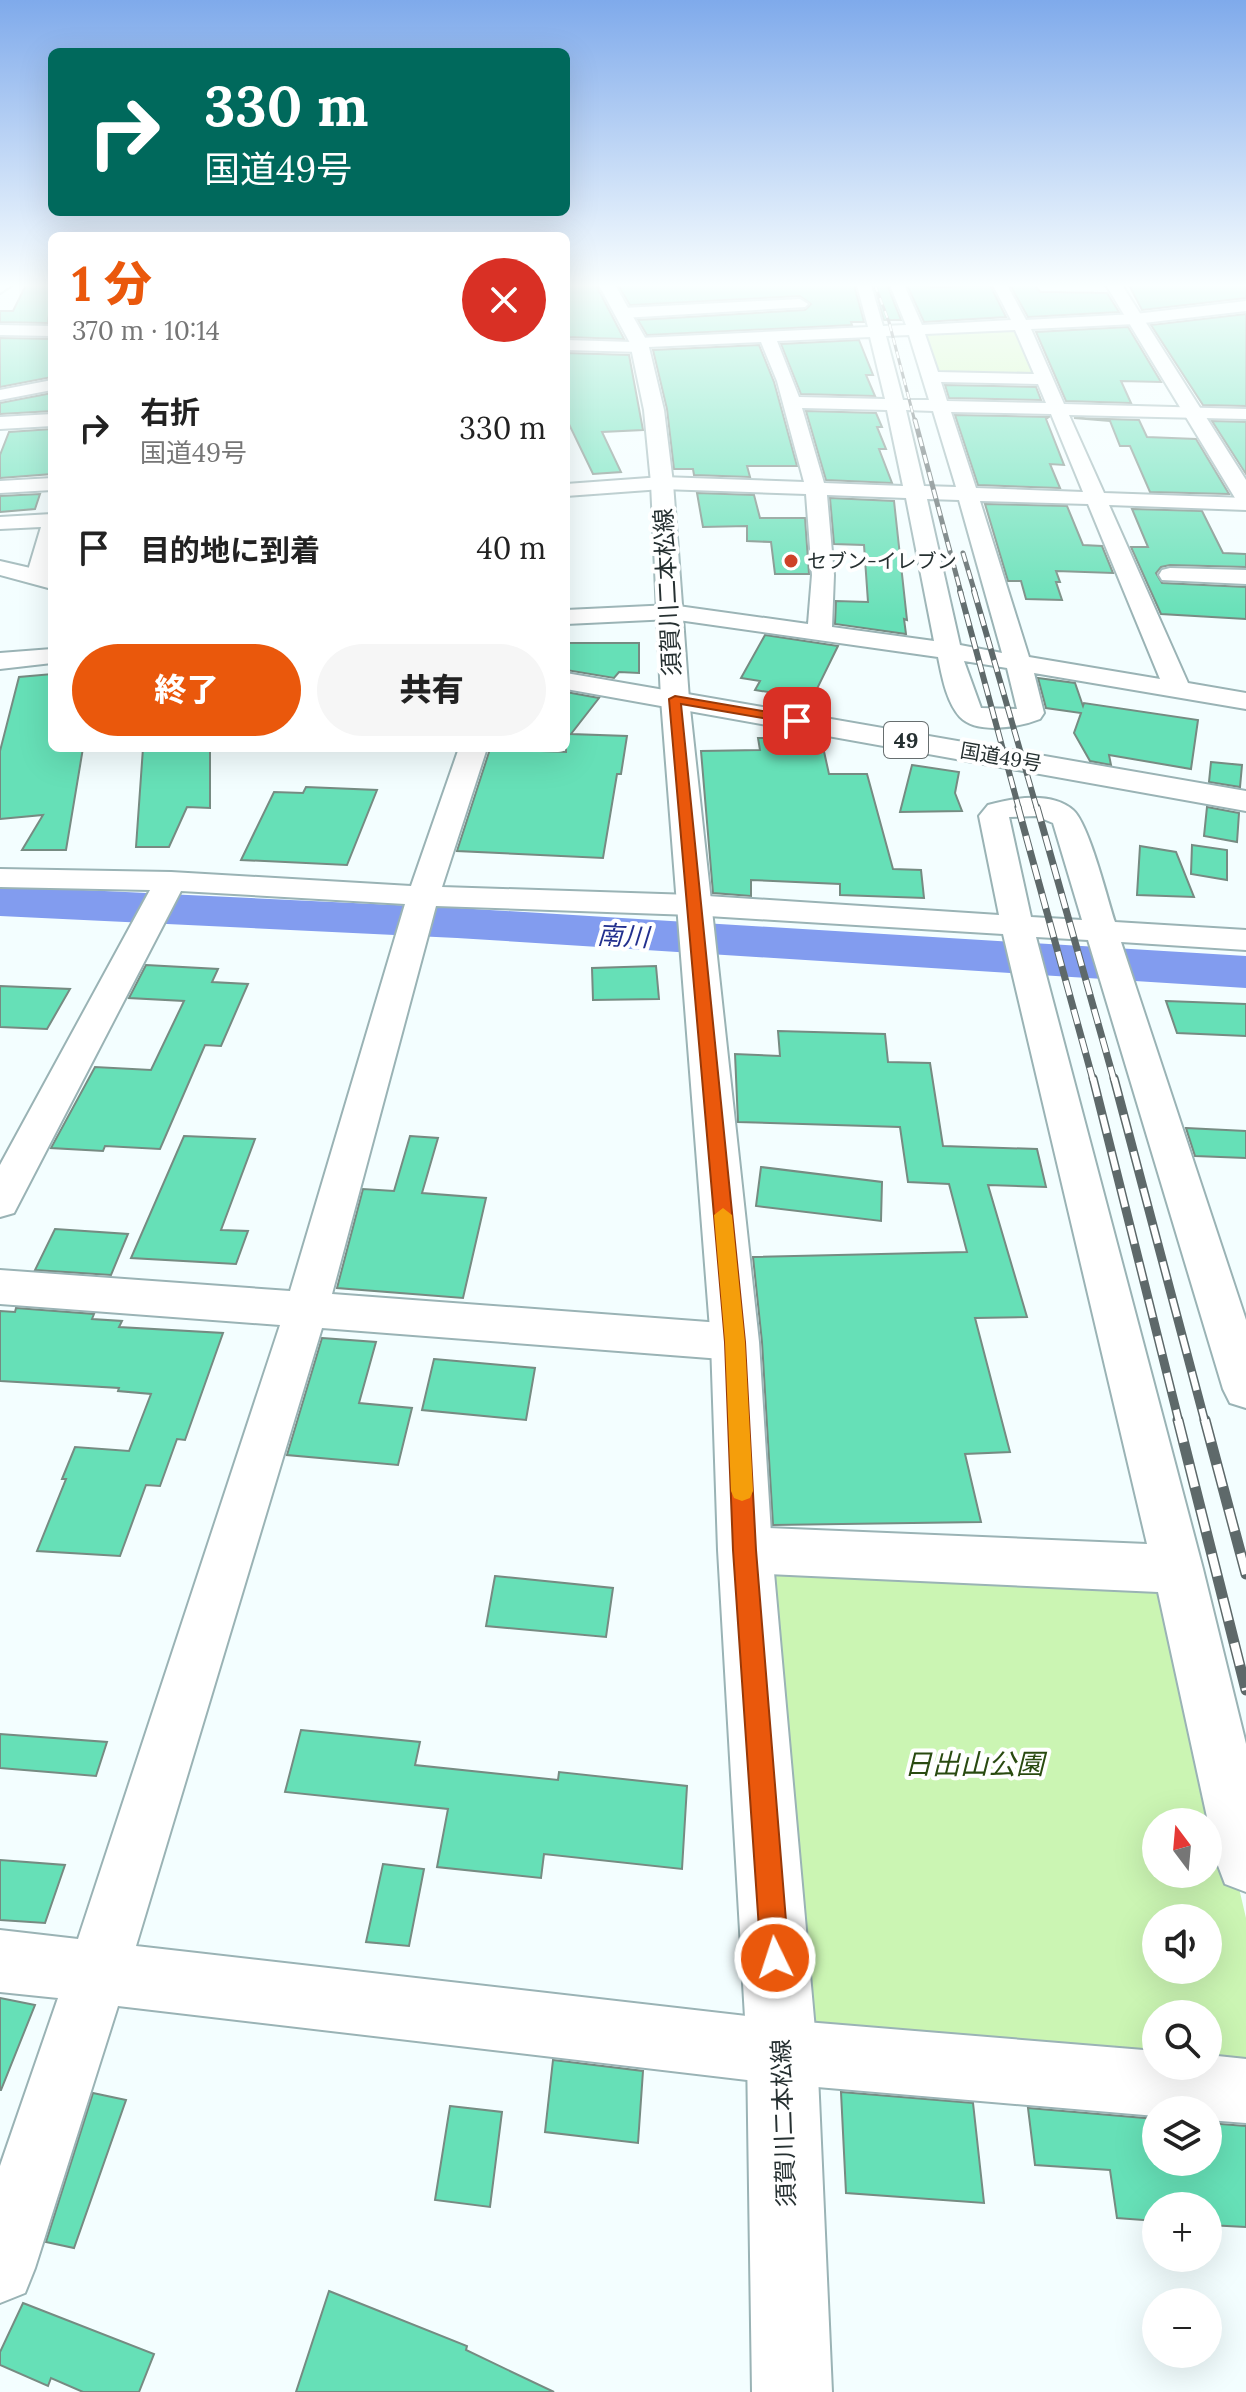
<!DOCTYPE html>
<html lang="ja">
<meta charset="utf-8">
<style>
body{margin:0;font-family:Lora,"Noto Sans JP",serif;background:#f6f6f6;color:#222;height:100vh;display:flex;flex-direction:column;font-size:30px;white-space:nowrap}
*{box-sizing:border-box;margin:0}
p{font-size:26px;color:#767676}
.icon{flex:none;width:44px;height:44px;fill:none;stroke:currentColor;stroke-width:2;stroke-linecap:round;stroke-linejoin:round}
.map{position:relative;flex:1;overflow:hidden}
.side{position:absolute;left:48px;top:232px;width:522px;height:520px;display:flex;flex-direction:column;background:#fff;border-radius:12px;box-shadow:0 8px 32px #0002}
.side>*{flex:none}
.guide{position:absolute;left:48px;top:48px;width:522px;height:168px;border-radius:12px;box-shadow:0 8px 32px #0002;background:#00695c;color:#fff;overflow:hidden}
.needle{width:52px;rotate:344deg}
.buttons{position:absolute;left:1142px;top:1808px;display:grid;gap:16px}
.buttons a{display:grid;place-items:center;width:80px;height:80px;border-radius:50%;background:#fff;box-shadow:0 8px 32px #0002;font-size:40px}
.pin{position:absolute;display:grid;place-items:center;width:68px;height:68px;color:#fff;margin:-34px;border-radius:16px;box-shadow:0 4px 12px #0006}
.me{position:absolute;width:88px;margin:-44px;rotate:356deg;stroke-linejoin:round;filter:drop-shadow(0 0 6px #0008)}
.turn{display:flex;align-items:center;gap:28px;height:168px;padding:0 24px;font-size:36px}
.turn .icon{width:104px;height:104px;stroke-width:2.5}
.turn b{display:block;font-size:56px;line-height:68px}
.round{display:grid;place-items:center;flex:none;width:84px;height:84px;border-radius:42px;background:#f6f6f6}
.overview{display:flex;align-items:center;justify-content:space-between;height:136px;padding:0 24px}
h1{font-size:48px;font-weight:800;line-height:60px;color:#ea580c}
.primary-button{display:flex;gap:16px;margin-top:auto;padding:16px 24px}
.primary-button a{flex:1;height:92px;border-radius:48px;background:#ea580c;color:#fff;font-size:32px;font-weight:800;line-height:92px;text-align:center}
.primary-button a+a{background:#f6f6f6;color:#222}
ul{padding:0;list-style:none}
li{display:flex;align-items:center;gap:24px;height:120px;padding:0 24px}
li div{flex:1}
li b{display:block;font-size:30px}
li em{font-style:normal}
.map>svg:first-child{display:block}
</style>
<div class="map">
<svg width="1246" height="2392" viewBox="0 0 1246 2392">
<rect width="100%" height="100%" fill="#f3feff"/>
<g fill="#cbf5b3" fill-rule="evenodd">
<path d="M1014 327 1035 377 935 375 925 333Z"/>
<path d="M766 1564 1167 1580 1246 1918V2068L1208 2065V2014H1156V2061L804 2035ZM1156 1822H1208V1874H1156ZM1156 1918H1208V1970H1156Z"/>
</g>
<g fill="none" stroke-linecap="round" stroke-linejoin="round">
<path fill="#829cef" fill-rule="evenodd" d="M0 886 457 908 1246 956V988L457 938 0 916Z"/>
</g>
<g fill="#66e0b7" stroke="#768b82" stroke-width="2">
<path d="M26 285H52L48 323 0 322V311H13Z"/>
<path d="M566 285H596L624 339 566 337Z"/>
<path d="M618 285H854L864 322H851L852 325 647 335 638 320 805 310 811 304 800 296 630 305Z"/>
<path d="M874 285H887L901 320H884Z"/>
<path d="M907 285 938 287 990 285 1006 317 924 322Z"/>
<path d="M1010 285H1035L1040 292 1107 293 1119 312 1028 317Z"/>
<path d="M1129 285H1246V298L1142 310Z"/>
<path d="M1246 314V406L1203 405 1151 325Z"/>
<path d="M1128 327 1161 382 1121 381 1131 403 1066 401 1036 332Z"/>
<path d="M0 338 52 339V377L0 387Z"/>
<path d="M859 340 873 375H866L875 396 801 394 781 344Z"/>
<path d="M759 345 774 382 797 466H747L750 477 694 475 693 469H674L667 409 653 350Z"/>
<path d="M566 353 629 355 643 430 602 432 621 472 593 474 566 418Z"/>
<path d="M945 385 1036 387 1041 400 949 398Z"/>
<path d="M52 393V411L0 414V403Z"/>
<path d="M806 411 876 413 882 427H877L886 449H879L892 483 826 480Z"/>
<path d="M955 415 1049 417 1046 419 1064 465 1050 464 1060 488 978 485Z"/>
<path d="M1074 418 1139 420 1147 437 1196 439 1229 494 1150 492 1130 446H1120L1110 421Z"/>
<path d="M1212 421 1246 422V474Z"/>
<path d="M52 429V474L0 478V455L9 432Z"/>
<path d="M697 493 754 495 760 518H805L809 574H775L771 542 747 541V526L703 527Z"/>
<path d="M40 494 35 509 0 512V496Z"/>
<path d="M830 498 894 501 907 620 904 619 906 634 835 624 836 601 868 602 864 545 834 544Z"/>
<path d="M985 504 1067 506 1083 545 1102 546 1113 573 1056 571 1060 582H1056L1062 600 1026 599 1021 581H1008Z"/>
<path d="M1132 509 1202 511 1223 553 1246 554V567L1170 565 1161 567 1156 573 1162 583 1246 587V619L1161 614 1131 547H1148Z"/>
<path d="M765 635 838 646 812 699 755 690 760 681 741 678Z"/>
<path d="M566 643H639V673L619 672 614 678 566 670Z"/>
<path d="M52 674V748H83L66 850H22L43 815 0 819V751L19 677Z"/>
<path d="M1038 678 1075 683 1083 706 1084 703 1198 720 1191 769 1109 755 1111 765 1090 761 1074 733 1081 713 1046 708Z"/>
<path d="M566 692 599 698 571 734 627 736 621 774H617L603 858 457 851 490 749 566 752Z"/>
<path d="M758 738H821L829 774H867L893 869 921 870 924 898 840 895V884L751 880V896L713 893 701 751 760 750Z"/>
<path d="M143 748H210V808L187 807 169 847H136Z"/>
<path d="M1211 762 1242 765 1240 787 1209 782Z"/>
<path d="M912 765 959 772 955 793 962 811 900 812Z"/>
<path d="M306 787 377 790 347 865 241 860 274 792 303 793Z"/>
<path d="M1207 807 1239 813 1237 842 1204 836Z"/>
<path d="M1192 845 1227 850V880L1191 874Z"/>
<path d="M1140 846 1176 852 1194 897 1137 895Z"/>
<path d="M146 965 218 969 212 982 248 984 221 1046 205 1045 160 1149 105 1146 103 1151 51 1148 95 1067 151 1070 184 1001 129 998Z"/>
<path d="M656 966 659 999 593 1000 592 968Z"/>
<path d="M0 986 70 989 47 1029 0 1027Z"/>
<path d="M1166 1001 1246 1004V1036L1177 1033Z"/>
<path d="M778 1031 885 1034 888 1062 930 1063 943 1146 1037 1149 1046 1187 988 1185 1027 1317 975 1318 1010 1452 965 1454 981 1522 773 1525 762 1342 753 1257 967 1252 949 1184 908 1182 900 1127 738 1122 735 1054 780 1056Z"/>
<path d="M1186 1128 1246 1131V1158L1195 1156Z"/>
<path d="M184 1136 255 1139 221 1230 248 1231 236 1264 131 1258Z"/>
<path d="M410 1136 438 1138 422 1193 486 1198 463 1298 337 1288 363 1189 394 1191Z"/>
<path d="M761 1167 882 1182 881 1221 756 1206Z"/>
<path d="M55 1229 128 1234 111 1275 35 1270Z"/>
<path d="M16 1308 94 1314 92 1319 122 1321 119 1327 223 1333 185 1440 177 1439 160 1486 146 1485 120 1556 37 1551 66 1479H62L75 1447 129 1451 151 1394 118 1391 119 1388 0 1381V1311L15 1312Z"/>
<path d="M322 1338 376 1342 359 1403 412 1408 398 1465 287 1455Z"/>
<path d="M434 1359 535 1368 526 1420 422 1410Z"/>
<path d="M495 1576 613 1588 606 1637 486 1626Z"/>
<path d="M301 1730 420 1742 415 1765 558 1780 559 1772 687 1786 682 1869 544 1854 541 1878 437 1867 448 1809 285 1792Z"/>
<path d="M0 1734 107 1742 96 1776 0 1768Z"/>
<path d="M0 1860 65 1865 45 1923 0 1920Z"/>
<path d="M383 1864 424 1869 409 1946 366 1942Z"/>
<path d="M0 1998 35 2005 1 2090H0Z"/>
<path d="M553 2060 643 2071 638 2143 545 2132Z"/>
<path d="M841 2092 973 2103 984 2203 846 2193Z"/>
<path d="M93 2093 126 2100 74 2248 46 2242Z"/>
<path d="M450 2106 502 2112 490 2207 435 2200Z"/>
<path d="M1028 2108 1156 2119V2162H1208V2123L1246 2126V2227L1208 2225V2206H1156V2221L1117 2218 1110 2170 1035 2165Z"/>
<path d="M329 2291 467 2346 466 2350 554 2392H296Z"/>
<path d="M23 2303 154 2354 139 2392H83L51 2378 48 2386 0 2365V2352Z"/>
</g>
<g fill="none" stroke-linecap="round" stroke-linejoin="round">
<defs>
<g id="minor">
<path d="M0 285H12L0 293Z"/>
<path d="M857 285H871L883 326 906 325 890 285H904L922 325 1011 320 993 285H1007L1026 320 1135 314 1246 301V311L1135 324 1031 329 1064 404 1246 409V419L1069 415 1104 493 1246 498V510L1109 505 1188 683 1246 693V709L1034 673 1044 713 1040 719C1020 727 977 735 960 717 946 701 942 676 938 657L671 619 566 624V610L671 605 808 624 812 575 806 494 662 489 566 496V484L662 477 804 482 777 381 761 342 648 347 640 352 566 350V340L632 342 639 338 868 327ZM1015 330 1034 374 938 372 925 334ZM909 335 929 400H903L886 336ZM870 337 885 399 799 397 777 341ZM941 382 1038 384 1046 403 947 401ZM802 408 887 410 903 486 824 483ZM906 410 933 411 956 487 924 486ZM951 412 1051 414 1083 492 976 488ZM827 495 906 498 934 641 832 627 834 575ZM927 499 959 500 1002 653 960 645ZM980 501 1088 504 1160 679 1029 657ZM964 661 1007 668 1017 709 981 708Z"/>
<path d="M800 299 808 304 805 307 623 318 615 313 623 308Z"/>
<path d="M0 325 52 326V336L0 335Z"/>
<path d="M52 380V390L0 400V390Z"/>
<path d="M52 414V426L0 429V417Z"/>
<path d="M52 478V490L0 493V481Z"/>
<path d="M52 514C52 535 57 563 45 582H29L26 577 41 527 0 529V517Z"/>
<path d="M1170 568 1246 570V584L1162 580 1159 575 1162 570Z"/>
<path d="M52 649V663L0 669V653Z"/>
<path d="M459 748H487L442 887 692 895 999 915 979 816 988 805C1013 798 1051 791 1073 810 1089 824 1107 898 1115 922L1246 930V950L1121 942 1246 1320V1408L1230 1403 1223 1389 1088 940 1036 937 1203 1569 1246 1744V1892L1225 1884 1217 1863 1158 1592 745 1573 727 1566 720 1550 727 1534 745 1527 1147 1544 1003 934 692 915 436 906 332 1294 735 1324 751 1329 757 1342 751 1355 735 1360 322 1328 136 1946 782 2020 1156 2051V2066H1208V2055L1246 2059V2123L1208 2120V2110H1156V2116L782 2084 118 2006 35 2268 25 2293 0 2303V2166L58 1998 0 1992V1930L78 1939 280 1325 0 1304V1270L290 1291 405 904 181 891 14 1213 0 1217V1165L150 890 0 887V869L171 872 411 886ZM1036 816 1053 823 1082 920 1031 917 1009 817Z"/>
</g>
<path id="tertiary" d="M1106 285H1122L1246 480V505L1238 503 1235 498Z"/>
<path id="secondary" d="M599 285H615L648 343 664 410 673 483 689 699 759 1342 772 1550 817 2052 832 2392H752L747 2052 718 1550 711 1342 661 699 651 483 644 410 630 343Z"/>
<g id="trunk">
<path d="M0 561 52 573V589L0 575Z"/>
<path d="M566 673 1246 791V811L566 689Z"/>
</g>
</defs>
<use href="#minor" stroke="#9ab3b5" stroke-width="4"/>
<use href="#tertiary" stroke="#9ab3b5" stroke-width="4"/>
<use href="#secondary" stroke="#9ab3b5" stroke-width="4"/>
<use href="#trunk" stroke="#9ab3b5" stroke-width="4"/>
<use href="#minor" fill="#fff" fill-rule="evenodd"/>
<use href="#tertiary" fill="#fff" fill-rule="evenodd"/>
<use href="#secondary" fill="#fff" fill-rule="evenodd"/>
<use href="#trunk" fill="#fff" fill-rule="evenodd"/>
<defs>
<path id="rail-far5" d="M875 285 889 322 915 422"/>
<g id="rail-far4">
<path d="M915 420 961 593"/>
<path d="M963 553 975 593"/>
</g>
<g id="rail-far3">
<path d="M960 591 1019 809"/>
<path d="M974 591 1037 809"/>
</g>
<g id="rail-far2">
<path d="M1018 807 1093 1080"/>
<path d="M1037 807 1114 1080"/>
</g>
<g id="rail-far1">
<path d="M1093 1078 1179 1422"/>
<path d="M1114 1078 1205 1422"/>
</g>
<g id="rail">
<path d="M1178 1420 1246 1690"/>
<path d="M1205 1420 1246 1574"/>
</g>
</defs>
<use href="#rail-far5" stroke="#5e696a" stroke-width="3"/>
<use href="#rail-far4" stroke="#5e696a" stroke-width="5"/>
<use href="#rail-far3" stroke="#5e696a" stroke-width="6"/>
<use href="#rail-far2" stroke="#5e696a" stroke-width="7"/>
<use href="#rail-far1" stroke="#5e696a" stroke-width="9"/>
<use href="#rail" stroke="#5e696a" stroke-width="11"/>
<use href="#rail-far5" stroke="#fff" stroke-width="2" stroke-dasharray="7" stroke-linecap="butt"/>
<use href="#rail-far4" stroke="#fff" stroke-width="3" stroke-dasharray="9" stroke-linecap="butt"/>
<use href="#rail-far3" stroke="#fff" stroke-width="4" stroke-dasharray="12" stroke-linecap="butt"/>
<use href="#rail-far2" stroke="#fff" stroke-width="5" stroke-dasharray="15" stroke-linecap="butt"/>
<use href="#rail-far1" stroke="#fff" stroke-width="6" stroke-dasharray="19" stroke-linecap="butt"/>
<use href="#rail" stroke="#fff" stroke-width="8" stroke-dasharray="23" stroke-linecap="butt"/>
</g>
<linearGradient id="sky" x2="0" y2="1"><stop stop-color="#7faaeb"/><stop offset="0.46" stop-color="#faffff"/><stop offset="1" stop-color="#faffff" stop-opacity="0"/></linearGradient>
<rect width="1246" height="620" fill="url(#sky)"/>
<path fill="#ea580c" stroke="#983908" stroke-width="2" d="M675 696 797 717 803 721 797 724 681 704 745 1342 756 1550 789 1958 785 1968 775 1972 766 1968 761 1958 733 1550 725 1342 669 699Z"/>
<path fill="#f59e0b" d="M723 1208 732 1215 745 1342 753 1491 750 1498 742 1501 734 1498 731 1491 725 1342 714 1215Z"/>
<circle fill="#cd4228" stroke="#fff" stroke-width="3" cx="791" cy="561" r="8"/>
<g text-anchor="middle" stroke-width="8" stroke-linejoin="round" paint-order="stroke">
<g font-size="20" fill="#263031" stroke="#fff" text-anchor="start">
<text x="807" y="568">セブン-イレブン</text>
</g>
<g font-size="20" fill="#263031" stroke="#fff">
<text transform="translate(1001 757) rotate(10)" y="7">国道49号</text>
</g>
<rect fill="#fff" stroke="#676e6f" stroke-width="2" x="884" y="722" width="44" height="36" rx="6"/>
<g font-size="22" font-weight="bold" fill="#263031">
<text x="906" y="748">49</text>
</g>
<g font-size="24" fill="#263031" stroke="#fff">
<text transform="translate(668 592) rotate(-93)" y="8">須賀川二本松線</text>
<text transform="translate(784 2123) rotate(-92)" y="8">須賀川二本松線</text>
</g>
<g font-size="26" font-style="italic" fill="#22308e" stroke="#fff">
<text transform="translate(623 936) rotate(3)" y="9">南川</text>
</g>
<g font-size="28" font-style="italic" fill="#294a10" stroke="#fff">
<text x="974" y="1774">日出山公園</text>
</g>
</g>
</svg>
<div class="buttons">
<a><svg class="needle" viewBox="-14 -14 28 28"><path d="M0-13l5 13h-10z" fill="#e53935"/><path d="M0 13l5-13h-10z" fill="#767676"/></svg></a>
<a><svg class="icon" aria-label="sound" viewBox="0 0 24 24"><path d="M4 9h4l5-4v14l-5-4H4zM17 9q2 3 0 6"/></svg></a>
<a><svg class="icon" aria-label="search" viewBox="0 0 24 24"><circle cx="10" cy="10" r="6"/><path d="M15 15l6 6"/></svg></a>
<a><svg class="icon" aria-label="layers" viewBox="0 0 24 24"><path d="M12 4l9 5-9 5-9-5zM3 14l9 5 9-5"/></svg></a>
<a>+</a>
<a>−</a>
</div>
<div class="pin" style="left:797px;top:721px;background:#d93025"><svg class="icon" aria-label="arrive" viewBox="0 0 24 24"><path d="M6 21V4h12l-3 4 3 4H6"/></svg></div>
<svg class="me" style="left:775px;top:1958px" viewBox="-20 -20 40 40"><circle r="17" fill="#ea580c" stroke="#fff" stroke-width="3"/><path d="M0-11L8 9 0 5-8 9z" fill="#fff"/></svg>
<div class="guide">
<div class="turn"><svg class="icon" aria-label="right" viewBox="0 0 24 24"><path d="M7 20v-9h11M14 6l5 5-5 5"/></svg><div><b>330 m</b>国道49号</div></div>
</div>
<section class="side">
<div class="overview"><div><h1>1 分</h1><p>370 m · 10:14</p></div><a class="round" style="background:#d93025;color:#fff"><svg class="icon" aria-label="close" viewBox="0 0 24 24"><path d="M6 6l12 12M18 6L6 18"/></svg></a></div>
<ul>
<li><svg class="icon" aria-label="right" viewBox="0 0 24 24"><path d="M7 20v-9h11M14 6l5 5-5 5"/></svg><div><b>右折</b><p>国道49号</p></div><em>330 m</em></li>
<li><svg class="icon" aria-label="arrive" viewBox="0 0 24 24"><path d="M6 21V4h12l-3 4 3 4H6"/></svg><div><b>目的地に到着</b></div><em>40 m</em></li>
</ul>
<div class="primary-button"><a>終了</a><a>共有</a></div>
</section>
</div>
